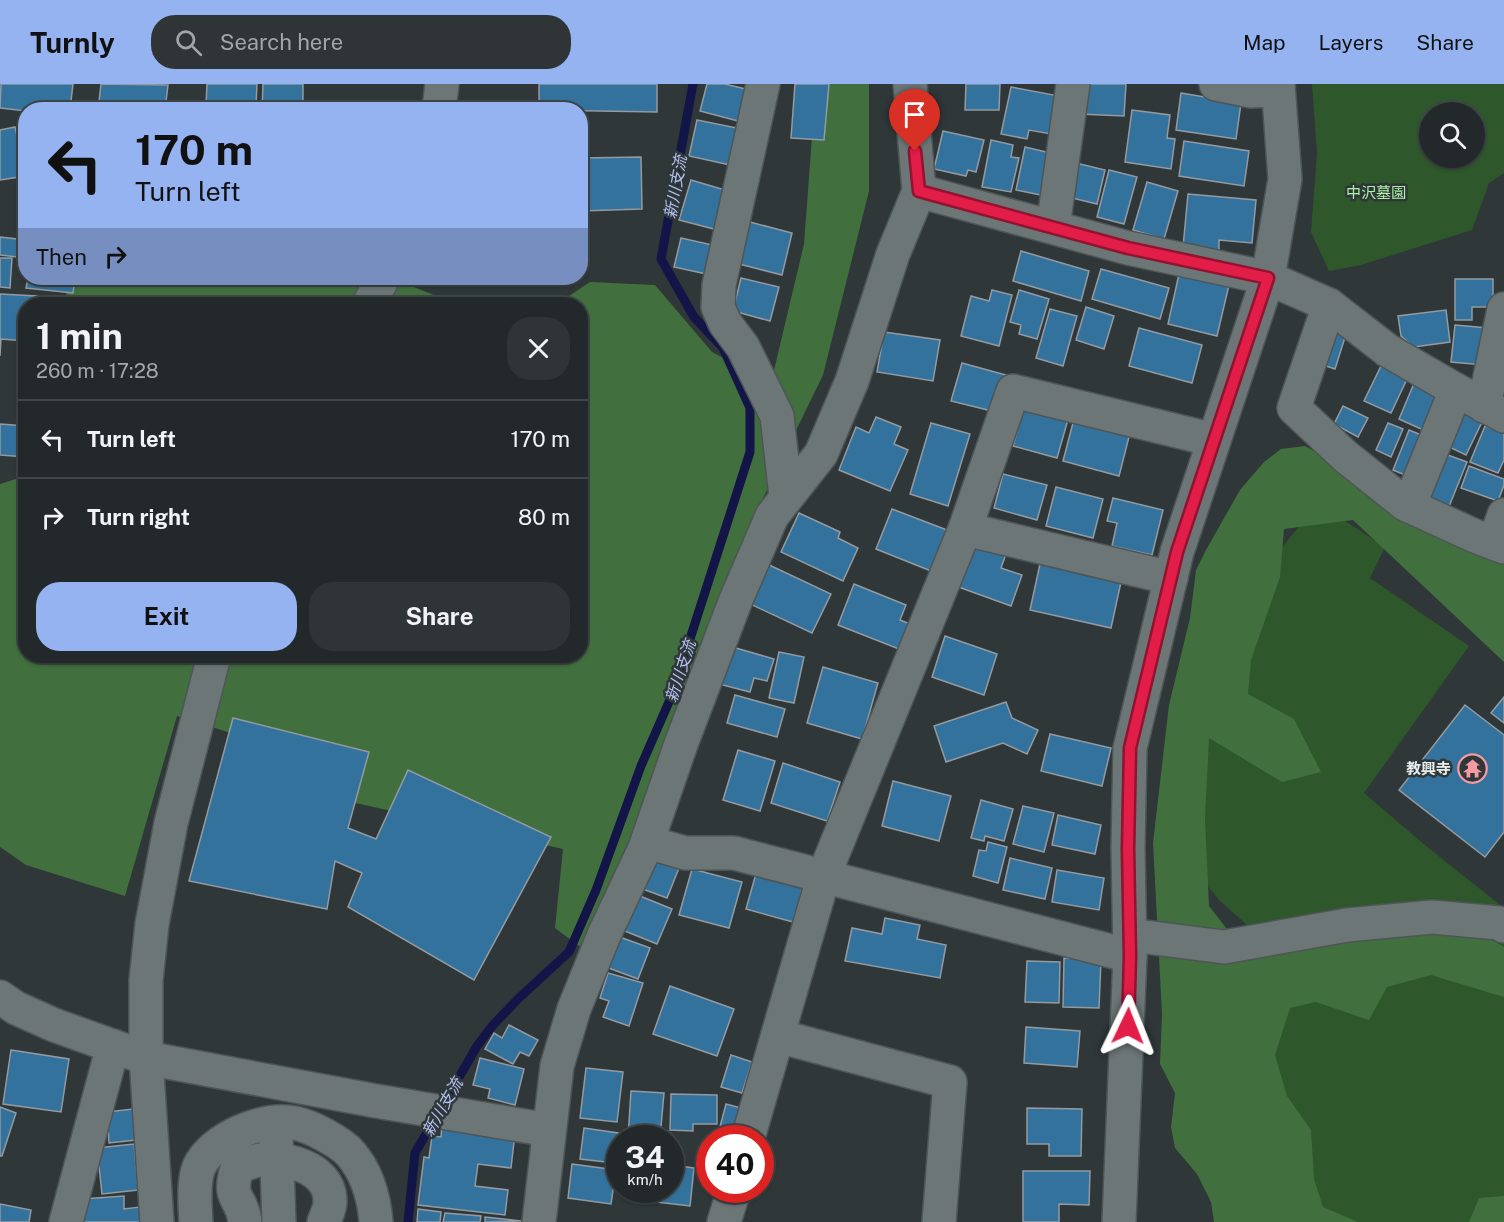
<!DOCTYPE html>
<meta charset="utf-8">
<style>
body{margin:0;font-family:"Public Sans","Noto Sans JP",sans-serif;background:#2f3536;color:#f1f3f6;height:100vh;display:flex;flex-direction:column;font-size:22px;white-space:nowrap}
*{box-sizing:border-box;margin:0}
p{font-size:20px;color:#a3a6a8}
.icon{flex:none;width:33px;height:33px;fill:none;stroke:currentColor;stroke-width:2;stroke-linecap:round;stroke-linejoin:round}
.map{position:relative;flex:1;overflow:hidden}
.panel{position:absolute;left:18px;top:213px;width:570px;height:366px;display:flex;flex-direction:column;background:#23292a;border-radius:24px;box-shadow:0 2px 4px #0004,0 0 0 2px #404547}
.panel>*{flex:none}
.guide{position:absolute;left:18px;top:18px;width:570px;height:183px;border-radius:24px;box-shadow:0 2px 4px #0004,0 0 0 2px #404547;background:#95b2f1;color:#111;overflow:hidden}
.buttons{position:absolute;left:1419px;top:18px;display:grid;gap:12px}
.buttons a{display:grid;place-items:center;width:66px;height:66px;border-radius:50%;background:#23292a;box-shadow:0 2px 4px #0004,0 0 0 2px #404547;font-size:30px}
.speed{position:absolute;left:606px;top:1041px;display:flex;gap:12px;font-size:30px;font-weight:700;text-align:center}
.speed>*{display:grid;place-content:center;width:78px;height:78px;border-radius:50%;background:#23292a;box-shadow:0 2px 4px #0004,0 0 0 2px #404547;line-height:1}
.speed small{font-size:15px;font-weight:400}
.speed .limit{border:9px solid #d22;background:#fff;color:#111}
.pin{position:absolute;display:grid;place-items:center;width:51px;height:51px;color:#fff;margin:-62px -26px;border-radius:50% 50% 50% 0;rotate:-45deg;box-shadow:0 0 6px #0007}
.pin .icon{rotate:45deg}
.me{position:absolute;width:66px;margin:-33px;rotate:2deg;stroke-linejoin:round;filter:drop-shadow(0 0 4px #0008)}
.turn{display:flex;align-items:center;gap:21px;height:126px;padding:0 18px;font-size:27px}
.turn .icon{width:78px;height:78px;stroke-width:2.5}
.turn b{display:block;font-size:42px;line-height:51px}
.then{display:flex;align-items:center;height:57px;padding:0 18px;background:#0003;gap:12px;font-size:22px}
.round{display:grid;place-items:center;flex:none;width:63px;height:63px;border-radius:24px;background:#2f3536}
.summary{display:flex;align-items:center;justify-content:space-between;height:102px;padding:0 18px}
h1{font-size:36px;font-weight:700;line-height:45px}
.primary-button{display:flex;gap:12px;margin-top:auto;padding:12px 18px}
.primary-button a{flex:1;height:69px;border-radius:24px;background:#95b2f1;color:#111;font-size:24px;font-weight:700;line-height:69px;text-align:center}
.primary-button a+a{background:#2f3536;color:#f1f3f6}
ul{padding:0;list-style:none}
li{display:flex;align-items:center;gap:18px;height:78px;padding:0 18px;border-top:2px solid #404547}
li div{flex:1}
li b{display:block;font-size:22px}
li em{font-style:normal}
header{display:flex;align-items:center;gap:36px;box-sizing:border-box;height:84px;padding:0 30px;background:#95b2f1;color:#111}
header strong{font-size:28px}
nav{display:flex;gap:33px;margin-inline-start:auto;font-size:21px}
.search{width:420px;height:54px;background:#2f3536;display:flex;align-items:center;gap:15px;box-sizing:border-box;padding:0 21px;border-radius:24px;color:#a3a6a8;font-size:22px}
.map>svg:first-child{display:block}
</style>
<header>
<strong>Turnly</strong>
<div class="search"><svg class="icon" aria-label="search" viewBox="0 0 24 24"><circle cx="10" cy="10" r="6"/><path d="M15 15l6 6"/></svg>Search here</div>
<nav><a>Map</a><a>Layers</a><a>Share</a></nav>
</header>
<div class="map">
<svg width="1504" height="1138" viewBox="0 0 1504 1138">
<rect width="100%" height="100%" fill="#2f3738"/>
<g fill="#2e582b" fill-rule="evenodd">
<path d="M1312 0H1504V89L1489 99 1472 146 1361 181 1329 187 1311 148 1317 69ZM1430 28H1474V74H1430Z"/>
<path d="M1319 420 1385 463 1370 494 1469 562 1364 709 1426 762 1504 824V1138H1311L1277 1053 1272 863 1220 817 1194 785 1186 692 1240 519 1291 452Z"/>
</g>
<g fill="#41703e">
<path d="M816 0H869V107L823 291 753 435 587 868 555 844 563 765 324 712 332 681 177 632 125 812 26 781 0 763V400L25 392 26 572H580V220H557L590 198 655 201 712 268 771 299 804 160Z"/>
<path d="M67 194H392L456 220H66Z"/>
<path d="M1305 362 1504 473V578L1353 436 1284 445 1280 493 1251 576 1248 610 1294 635 1321 688 1282 698 1209 654 1205 734 1209 822 1248 872 1427 844 1488 854 1504 863V913L1431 891 1387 903 1369 936 1316 918 1290 924 1275 971 1287 1012 1311 1046 1314 1095 1323 1123 1358 1138H1214L1211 1118 1197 1090 1175 1064 1171 1043 1175 1009 1160 980 1162 930 1153 759 1169 621 1190 534 1196 486 1206 466 1240 406 1264 378 1281 365Z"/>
<path d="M1504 1112V1138H1469L1479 1114Z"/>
</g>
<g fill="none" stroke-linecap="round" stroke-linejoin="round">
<g stroke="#131548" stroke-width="9">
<path d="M443 1021 477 962 493 941 519 914 569 868 596 806 641 682 672 611 750 368V324L723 264 694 233 661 175 693 0"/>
<path d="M408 1138 415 1069 436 1033"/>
</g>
</g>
<g fill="#33729d" stroke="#949aa0" stroke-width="1.5">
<path d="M1 0H73L70 26H26V27L0 24Z"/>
<path d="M101 0 168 1 165 26H98Z"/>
<path d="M207 0H257L256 22 206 21Z"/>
<path d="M263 0H303V26H262Z"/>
<path d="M539 0H657V28L539 26Z"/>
<path d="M707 0H725L750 6 742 38 700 27Z"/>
<path d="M795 0H829L824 56 791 54Z"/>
<path d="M966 0H1000L999 26H965Z"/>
<path d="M1081 0H1126L1124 32 1079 30Z"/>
<path d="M1011 3 1059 12 1051 50 1029 46 1027 55 1001 50Z"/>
<path d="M1181 9 1241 19 1236 55 1176 46Z"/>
<path d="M1132 26 1170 31 1167 54 1175 55 1171 85 1125 78Z"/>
<path d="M697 36 742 45 735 82 689 72Z"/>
<path d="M15 43 17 52 26 50V92L0 96V46Z"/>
<path d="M943 47 984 56 976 88 968 86 966 92 934 85Z"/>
<path d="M991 56 1013 61 1011 73 1019 74 1011 108 982 103Z"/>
<path d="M1184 57 1249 67 1244 102 1179 92Z"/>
<path d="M1025 63 1055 70 1046 112 1016 106Z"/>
<path d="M641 73 642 125 580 127V74Z"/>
<path d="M1076 79 1105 86 1097 120 1068 113Z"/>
<path d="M1109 86 1137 93 1124 140 1097 133Z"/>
<path d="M691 96 725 106 714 145 679 136Z"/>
<path d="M1147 98 1178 107 1164 155 1133 146Z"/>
<path d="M1188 110 1256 116 1252 159 1219 156V166L1183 163Z"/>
<path d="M750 138 792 149 782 191 739 180Z"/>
<path d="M0 153 26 156V174L0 171Z"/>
<path d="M681 154 717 162 711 191 674 183Z"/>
<path d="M1021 167 1089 187 1081 217 1013 197Z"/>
<path d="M0 174H12L10 204 0 203Z"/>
<path d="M1101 185 1169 204 1160 235 1092 215Z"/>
<path d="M1179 190 1229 201 1217 252 1168 240Z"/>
<path d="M28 194H75L73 209 26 204Z"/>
<path d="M741 194 779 203 770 237 733 227Z"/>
<path d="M1455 195H1493V223H1472V236H1455Z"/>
<path d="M992 206 1012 211 999 262 961 252 971 212 989 217Z"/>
<path d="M1019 206 1049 215 1037 255 1019 250 1021 241 1010 238Z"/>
<path d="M0 210 37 212V220H26V257L1 255 0 272Z"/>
<path d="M1086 223 1114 232 1104 265 1076 256Z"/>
<path d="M1050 225 1077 232 1063 282 1036 274Z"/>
<path d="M1446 226 1450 258 1414 263 1401 252 1398 232Z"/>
<path d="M1455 241 1488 244 1484 281 1451 278Z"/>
<path d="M1330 242 1347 247 1335 285 1317 279Z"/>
<path d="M1139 244 1202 261 1192 299 1129 282Z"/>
<path d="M884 248 940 256 933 297 877 288Z"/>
<path d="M962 279 1006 291 996 328 951 317Z"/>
<path d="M1381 282 1407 295 1391 329 1364 317Z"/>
<path d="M1415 297 1446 311 1430 349 1399 335Z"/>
<path d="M1025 320 1069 332 1057 374 1013 362Z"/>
<path d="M1343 322 1368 334 1358 353 1334 340Z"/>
<path d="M1462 326 1483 336 1466 371 1445 361Z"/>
<path d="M876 333 901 343 894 360 908 366 890 407 839 386 856 343 869 349Z"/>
<path d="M1074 335 1130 349 1119 392 1063 377Z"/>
<path d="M931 339 970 350 948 422 910 410Z"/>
<path d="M1388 339 1403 345 1391 373 1376 366Z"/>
<path d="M0 340 26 342V373L0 371Z"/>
<path d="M1485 342 1504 349V376L1498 389 1470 378Z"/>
<path d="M1409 346 1426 353 1410 393 1393 386Z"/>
<path d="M1445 370 1467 378 1448 425 1427 416Z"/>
<path d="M1469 382 1504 395V401L1498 417 1461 404Z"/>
<path d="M1003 390 1047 401 1037 436 994 424Z"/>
<path d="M1056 403 1103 415 1093 454 1046 442Z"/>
<path d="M1113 414 1163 426 1152 471 1112 462 1117 439 1107 437Z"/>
<path d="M892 425 947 446 931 487 876 465Z"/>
<path d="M799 429 840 448 838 454 858 464 843 497 781 468Z"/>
<path d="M969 457 1006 470 1001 484 1022 491 1011 522 953 501Z"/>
<path d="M765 479 831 510 812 549 746 518Z"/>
<path d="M1040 480 1121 498 1111 544 1030 526Z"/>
<path d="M854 500 906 521 900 536 910 540 899 565 838 541Z"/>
<path d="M945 552 997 570 984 611 932 593Z"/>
<path d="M729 562 774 575 767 597 754 594 750 608 719 600Z"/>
<path d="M779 568 804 573 794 619 769 614Z"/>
<path d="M823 583 878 599 862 655 807 639Z"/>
<path d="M735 611 785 625 777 653 727 639Z"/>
<path d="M1504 613V639L1491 629Z"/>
<path d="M1006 618 1012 634 1038 646 1027 670 1003 659 946 678 934 642Z"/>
<path d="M1465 621 1504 651V748L1485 773 1399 706Z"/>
<path d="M233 634 369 668 348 744 376 755 408 686 551 753 474 896 348 823 362 789 335 777 327 825 189 797Z"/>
<path d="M1050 650 1111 664 1102 702 1041 687Z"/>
<path d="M738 666 775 677 760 727 723 716Z"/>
<path d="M783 679 840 698 827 737 771 719Z"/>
<path d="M893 697 951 712 939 757 882 742Z"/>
<path d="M981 716 1013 725 1004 757 985 752 984 757 971 754Z"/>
<path d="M1023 722 1054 729 1044 768 1013 760Z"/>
<path d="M1058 731 1101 741 1095 770 1052 761Z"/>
<path d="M988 758 1007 763 998 799 973 792 979 766 986 767Z"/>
<path d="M652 774 679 784 667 814 640 804Z"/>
<path d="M1010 774 1052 784 1045 815 1003 806Z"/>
<path d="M692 785 742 798 729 844 679 831Z"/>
<path d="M757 786 804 799 793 838 746 825Z"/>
<path d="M1057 786 1104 794 1099 826 1052 818Z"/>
<path d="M635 810 672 825 657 860 620 845Z"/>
<path d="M885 834 920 841 917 855 946 861 940 894 845 877 852 844 882 850Z"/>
<path d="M617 852 650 864 638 895 606 883Z"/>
<path d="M1064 874 1101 875 1099 924 1063 923Z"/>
<path d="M1027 877 1060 878 1059 919 1025 918Z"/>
<path d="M608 889 643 899 629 942 603 933 609 917 600 914Z"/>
<path d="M670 902 734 925 717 972 653 950Z"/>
<path d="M509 941 538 956 529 972 520 968 513 980 485 965 494 949 502 954Z"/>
<path d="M1026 943 1080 947 1077 983 1024 979Z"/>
<path d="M11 966 69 975 61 1028 3 1020Z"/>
<path d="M731 971 752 978 742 1009 721 1003Z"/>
<path d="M480 974 524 985 515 1021 488 1014 490 1005 473 1001Z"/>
<path d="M586 984 623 988 617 1038 580 1034Z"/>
<path d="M631 1007 664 1009 660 1054H628Z"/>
<path d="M671 1010 717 1011V1040H693V1047L670 1046Z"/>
<path d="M726 1020 745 1025 737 1054H717Z"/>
<path d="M0 1023 16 1029 2 1072H0Z"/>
<path d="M1027 1024 1082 1025 1081 1072H1049V1060H1027Z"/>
<path d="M133 1025 136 1056 109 1059 107 1028Z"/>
<path d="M442 1041 515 1049 511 1084 478 1080 475 1102 508 1106 505 1131 418 1121 424 1073 429 1074 432 1052 441 1053Z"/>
<path d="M584 1044 618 1049 614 1079 580 1075Z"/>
<path d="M134 1060 138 1106 102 1110 97 1064Z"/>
<path d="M572 1080 616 1086 611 1120 568 1114Z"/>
<path d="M670 1081 694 1084 690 1122 648 1117 649 1112 634 1110V1106H670Z"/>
<path d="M1023 1087H1090L1089 1121 1059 1120V1138H1023Z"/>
<path d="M124 1112V1125L140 1123 141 1138H83L82 1115Z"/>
<path d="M0 1120 31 1126 29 1138H0Z"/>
<path d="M418 1125 441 1128 440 1138H417Z"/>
<path d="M445 1129 481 1132 480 1138H443Z"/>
<path d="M485 1133 521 1137 485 1138Z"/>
</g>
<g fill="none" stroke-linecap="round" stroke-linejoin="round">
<defs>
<g id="minor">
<path d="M763 0 719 201 718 223 725 239 743 263 777 332 786 413"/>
<path d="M1216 0 1251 7 1278 6"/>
<path d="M439 26 442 0"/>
<path d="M919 107 1128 164 1268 194 1329 221 1387 266 1456 306 1504 332"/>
<path d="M1053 143 1073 0"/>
<path d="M369 220 383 194"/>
<path d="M1329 221 1294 324 1345 372 1405 420 1475 452 1504 463"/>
<path d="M1484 322 1504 225"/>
<path d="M1409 422 1456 306"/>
<path d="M965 445 1171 494"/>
<path d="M1494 459 1504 431"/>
<path d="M647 758 685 769H734L1130 872"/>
<path d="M1130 851 1224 863 1347 841 1432 833 1499 839 1504 842"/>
<path d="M0 913 16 924 54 941 146 974 376 1017 549 1046"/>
<path d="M778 952 950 998 939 1138"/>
<path d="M276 1053 279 1138"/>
<path d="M748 1054 824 791 965 445 1013 307 1214 356"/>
<path d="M66 1138 113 962"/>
<path d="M157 1138 146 974V896L152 840 171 739 214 572"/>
<path d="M196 1138C195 1123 193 1097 199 1083 212 1054 265 1032 295 1039 310 1042 341 1058 351 1070 368 1090 374 1113 376 1138"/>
<path d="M245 1138C242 1111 227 1118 237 1084 244 1081 252 1077 260 1076 286 1073 328 1083 330 1115 331 1123 326 1132 324 1138"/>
<path d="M539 1138 557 982 574 925 604 851 645 764 681 660 735 518 772 432 821 370 852 297 893 170 919 107 910 0"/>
<path d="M724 1138 734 1106"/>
<path d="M1119 1138 1130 872 1128 764 1130 664 1177 468 1268 194 1285 95 1278 0"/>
</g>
</defs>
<use href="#minor" stroke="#4d5556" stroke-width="36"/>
<use href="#minor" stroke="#6d7677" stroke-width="33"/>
</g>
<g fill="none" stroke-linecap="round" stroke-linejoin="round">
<defs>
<path id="route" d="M915 67 919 107 1128 164 1268 194 1177 468 1130 664 1128 765 1130 872 1128 942"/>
</defs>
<use href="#route" stroke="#92132f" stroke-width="15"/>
<use href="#route" stroke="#e11d48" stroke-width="10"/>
</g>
<defs>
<symbol id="temple-ring" viewBox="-11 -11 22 22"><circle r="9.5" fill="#2f3738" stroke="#f49aa3" stroke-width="1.5"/><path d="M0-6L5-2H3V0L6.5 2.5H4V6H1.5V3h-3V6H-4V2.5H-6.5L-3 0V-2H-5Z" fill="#f49aa3"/></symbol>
</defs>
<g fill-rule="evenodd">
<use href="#temple-ring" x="1456" y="668" width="33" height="33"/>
</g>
<g text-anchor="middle" stroke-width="5" stroke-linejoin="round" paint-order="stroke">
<g font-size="15" fill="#acf1a5" stroke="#2f3738">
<text x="1376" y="114">中沢墓園</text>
</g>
<g font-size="15" font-weight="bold" fill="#e8edee" stroke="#2f3738" text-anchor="end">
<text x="1451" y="690">教興寺</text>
</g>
<g font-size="16" font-style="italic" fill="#b4c0f3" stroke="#2f3738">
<text transform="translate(675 103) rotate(-80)" y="6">新川支流</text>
<text transform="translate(680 587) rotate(-72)" y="6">新川支流</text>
<text transform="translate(442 1023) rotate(-60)" y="6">新川支流</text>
</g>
</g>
</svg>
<div class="buttons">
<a><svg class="icon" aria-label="search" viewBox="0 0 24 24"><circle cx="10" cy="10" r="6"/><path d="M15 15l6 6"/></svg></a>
</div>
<div class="speed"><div>34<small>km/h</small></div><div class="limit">40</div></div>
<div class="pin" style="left:915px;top:67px;background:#d93025"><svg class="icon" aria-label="arrive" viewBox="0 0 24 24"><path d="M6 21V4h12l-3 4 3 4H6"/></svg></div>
<svg class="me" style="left:1128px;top:942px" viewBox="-20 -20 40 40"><path d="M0-17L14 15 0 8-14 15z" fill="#e11d48" stroke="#fff" stroke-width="4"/></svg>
<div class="guide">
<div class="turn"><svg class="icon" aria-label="left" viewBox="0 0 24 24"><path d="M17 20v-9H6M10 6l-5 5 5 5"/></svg><div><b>170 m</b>Turn left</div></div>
<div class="then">Then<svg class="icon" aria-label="right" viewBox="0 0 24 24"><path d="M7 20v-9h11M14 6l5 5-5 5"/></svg></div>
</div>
<section class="panel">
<div class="summary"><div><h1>1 min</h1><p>260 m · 17:28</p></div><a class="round"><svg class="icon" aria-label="close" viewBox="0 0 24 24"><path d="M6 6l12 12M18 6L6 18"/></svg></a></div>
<ul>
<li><svg class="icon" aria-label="left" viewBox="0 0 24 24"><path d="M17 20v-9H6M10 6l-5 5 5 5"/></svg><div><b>Turn left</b></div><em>170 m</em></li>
<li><svg class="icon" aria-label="right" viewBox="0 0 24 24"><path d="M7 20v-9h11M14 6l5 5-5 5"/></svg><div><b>Turn right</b></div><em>80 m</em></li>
</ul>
<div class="primary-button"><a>Exit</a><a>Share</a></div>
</section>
</div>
